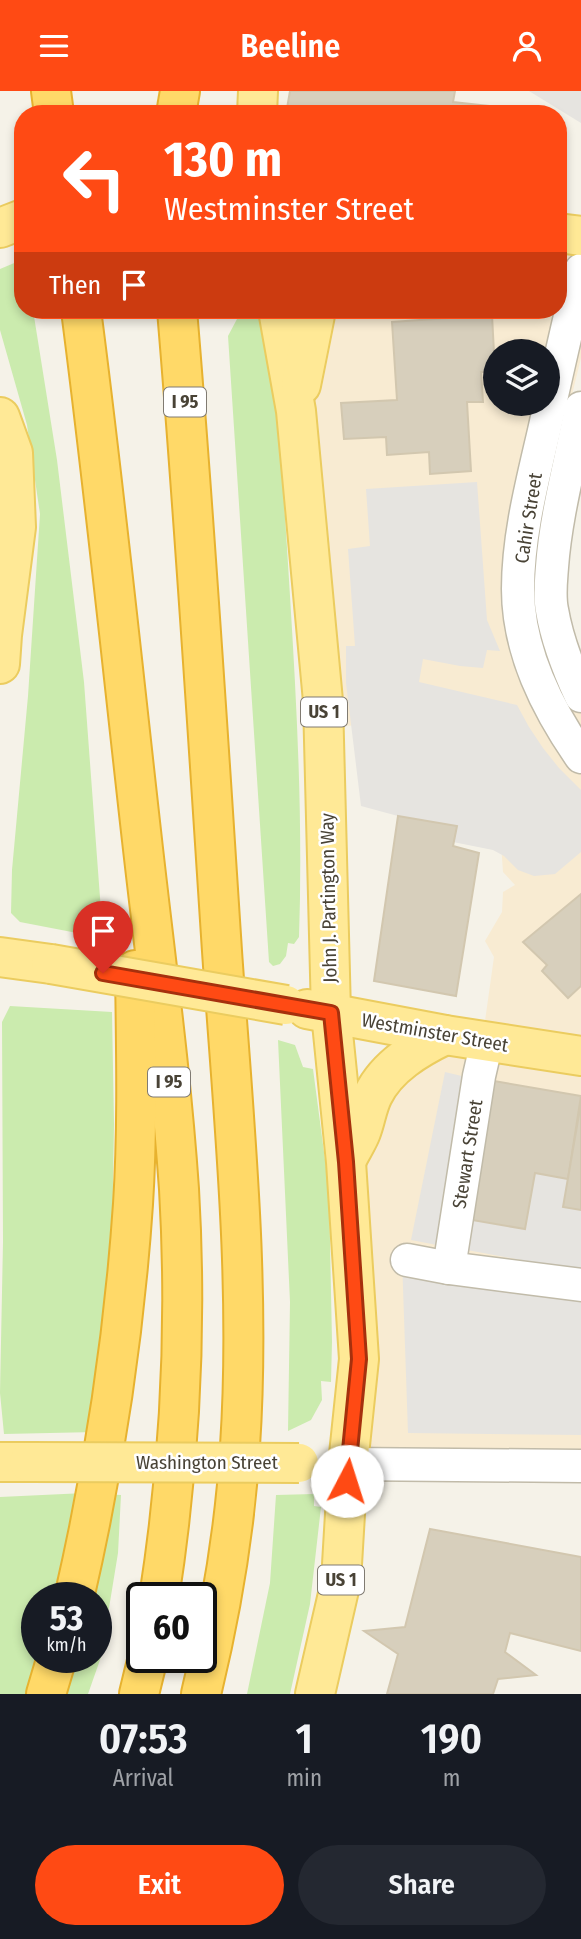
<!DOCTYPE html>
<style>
body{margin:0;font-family:"Fira Sans Condensed",sans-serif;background:#242831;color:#f1f3f6;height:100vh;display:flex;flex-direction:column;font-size:26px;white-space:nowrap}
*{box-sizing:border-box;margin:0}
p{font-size:23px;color:#9ea1a6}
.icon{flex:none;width:38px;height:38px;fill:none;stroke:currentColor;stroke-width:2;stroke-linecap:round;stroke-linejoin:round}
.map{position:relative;height:1603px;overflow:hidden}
.details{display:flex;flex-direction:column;background:#171b24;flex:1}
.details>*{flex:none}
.banner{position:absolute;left:14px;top:14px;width:553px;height:214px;border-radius:28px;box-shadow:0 4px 10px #0003;background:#ff4a14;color:#fff;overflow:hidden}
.controls{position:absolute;left:483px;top:248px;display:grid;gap:14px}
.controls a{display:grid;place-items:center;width:77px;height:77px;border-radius:50%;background:#171b24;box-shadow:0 4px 10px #0003;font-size:35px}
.speed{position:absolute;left:21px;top:1491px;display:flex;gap:14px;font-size:35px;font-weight:700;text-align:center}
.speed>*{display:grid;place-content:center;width:91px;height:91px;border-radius:50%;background:#171b24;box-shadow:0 4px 10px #0003;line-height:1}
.speed small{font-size:18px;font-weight:400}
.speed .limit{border:4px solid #111;border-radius:10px;background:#fff;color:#111}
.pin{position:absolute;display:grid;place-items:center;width:60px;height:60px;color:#fff;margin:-72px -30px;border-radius:50% 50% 50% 0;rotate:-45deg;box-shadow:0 0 7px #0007}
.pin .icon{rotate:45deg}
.me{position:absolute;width:77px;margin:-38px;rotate:5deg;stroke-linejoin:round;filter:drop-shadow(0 0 5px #0008)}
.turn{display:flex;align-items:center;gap:24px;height:147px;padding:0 35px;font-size:32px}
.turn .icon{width:91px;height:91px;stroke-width:2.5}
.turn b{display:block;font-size:49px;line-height:60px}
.then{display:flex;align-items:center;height:66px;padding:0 35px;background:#0003;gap:14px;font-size:26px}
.eta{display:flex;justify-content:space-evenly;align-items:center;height:119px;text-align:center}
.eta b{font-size:42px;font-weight:600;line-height:49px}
.primary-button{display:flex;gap:14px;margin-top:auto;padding:14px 35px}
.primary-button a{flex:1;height:80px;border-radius:42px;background:#ff4a14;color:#fff;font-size:28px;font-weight:600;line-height:80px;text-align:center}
.primary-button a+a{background:#242831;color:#f1f3f6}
header{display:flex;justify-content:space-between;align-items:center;height:91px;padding:0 35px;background:#ff4a14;color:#fff;font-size:32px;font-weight:600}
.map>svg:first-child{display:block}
</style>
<header><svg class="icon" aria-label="menu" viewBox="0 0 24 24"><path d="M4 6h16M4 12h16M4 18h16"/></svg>Beeline<svg class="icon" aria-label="person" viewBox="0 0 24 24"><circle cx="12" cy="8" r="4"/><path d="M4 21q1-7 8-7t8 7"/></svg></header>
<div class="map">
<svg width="581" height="1603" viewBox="0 0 581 1603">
<rect width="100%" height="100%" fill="#f5f2e8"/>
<path fill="#f8ebd2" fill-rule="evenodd" d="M558 133 581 136V267L532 467 537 539 556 583 581 621V1372L350 1369 342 1069 389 986 484 937 494 866 485 850 502 821 503 801 515 794 503 781 494 653 388 634 327 635 288 219H558ZM495 261H548V313H495Z"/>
<g fill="#cbebae">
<path d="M19 170 23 182V219H33L57 369 84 591 103 847 20 831 11 822 12 779 28 605 40 423 27 334 0 239V178Z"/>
<path d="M236 219H265C279 314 284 410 290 505 297 619 303 732 299 846L294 853 288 852 286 865 280 873 273 875 269 871 228 245 237 228Z"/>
<path d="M10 915 112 921 114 1033 112 1151 96 1341 4 1343 0 1302 3 1151 2 931Z"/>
<path d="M278 949 295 954 303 976 313 978 329 1099 332 1251 331 1291 321 1290 322 1309 311 1329 288 1340 290 1211Z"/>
<path d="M85 1402 63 1507H37V1566H46L35 1603H0V1406Z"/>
<path d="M103 1403 121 1404 118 1462 101 1566 88 1603H60L68 1566H96V1507H82Z"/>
<path d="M314 1403V1415L321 1416 310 1513 290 1603H247L270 1492 276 1404Z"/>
</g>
<g fill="#e6e4e0">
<path d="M529 0H581V32Z"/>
<path d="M477 391 487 529 500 560 487 559 483 577 460 575 423 568 419 591 517 614 529 636 543 657 559 677 581 699V761L555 783 534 785 518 779 504 765 493 759 453 751 456 735 398 725 361 715 346 592V555H355L348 458 370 455 366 398Z"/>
<path d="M445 981 470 987 442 1155 411 1149Z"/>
<path d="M535 1082 568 1088 563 1116 581 1119V1180L467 1159 472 1129 525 1138Z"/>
<path d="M402 1168 581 1200V1344L408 1342Z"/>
</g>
<g fill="#d7cfbc" stroke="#d2c7af" stroke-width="2">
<path d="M290 0H455L453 11 527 19 526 23H286Z"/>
<path d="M492 224 495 281H481L483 311H467L471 380 430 383 429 361 387 364 386 346 344 348 341 312 397 309 392 231Z"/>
<path d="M398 725 457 735 453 755 479 762 456 905 374 890Z"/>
<path d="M581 803V895L568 907 542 880 547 874 523 851Z"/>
<path d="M494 990 581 1005 568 1088 535 1082 525 1138 472 1129Z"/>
<path d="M581 1012V1119L563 1116Z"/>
<path d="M430 1438 581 1466V1560L510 1542 505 1561 536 1584 498 1588 493 1603H387L398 1563 364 1540 405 1536Z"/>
</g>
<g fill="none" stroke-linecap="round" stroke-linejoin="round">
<defs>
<g id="minor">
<path d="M581 179C568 232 556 286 544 340 532 392 518 445 518 498 518 560 547 617 581 666"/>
<path d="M581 317C571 370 556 422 552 476 551 490 549 505 552 519 557 549 568 577 581 605"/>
<path d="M407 1169 449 1177 581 1194"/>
<path d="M449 1177 479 985 487 950"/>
<path d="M348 1373 581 1375"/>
</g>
<g id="major">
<path d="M257 23 258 0"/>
<path d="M0 137 23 128"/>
<path d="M558 142 581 145"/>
<path d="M278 219 296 320 323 610 331 922 346 1071 359 1268 348 1373 341 1490 315 1603"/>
<path d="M301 294 316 219"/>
<path d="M0 326 13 362 16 436 2 544 0 573"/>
<path d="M0 866 51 873"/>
<path d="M307 918 445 944 581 965"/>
<path d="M348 1066C352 1058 358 1049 361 1041 366 1028 367 1016 373 1004 387 975 418 957 445 944"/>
<path d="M0 1371H29"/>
</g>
<g id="highway">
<path d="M51 0 54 23"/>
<path d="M176 23 180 0"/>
<path d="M81 219C104 395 122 572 142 749 155 865 171 981 179 1098 187 1234 180 1372 159 1507"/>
<path d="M177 219C195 432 208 646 222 860 233 1022 251 1192 240 1355 235 1439 221 1521 201 1603"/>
<path d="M74 1507C104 1377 124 1246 133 1113 138 1035 136 957 135 879"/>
<path d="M46 1603 57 1566"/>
<path d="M139 1603 148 1566"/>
</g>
</defs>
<use href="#minor" stroke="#c1bba9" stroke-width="35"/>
<use href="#major" stroke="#ebcc5f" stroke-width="42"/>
<use href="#highway" stroke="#e7b22f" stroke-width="42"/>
<use href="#minor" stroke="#fff" stroke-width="32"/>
<use href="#major" stroke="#ffe996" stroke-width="38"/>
<use href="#highway" stroke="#ffd968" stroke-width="38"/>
<defs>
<g id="major-bridge">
<path d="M51 873 286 914"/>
<path d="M29 1371 299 1372"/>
</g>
</defs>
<use href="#major-bridge" stroke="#ebcc5f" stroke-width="42" stroke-linecap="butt"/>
<use href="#major-bridge" stroke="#ffe996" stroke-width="38"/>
</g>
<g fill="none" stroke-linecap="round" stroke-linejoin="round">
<defs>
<path id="route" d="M103 882 331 922 346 1071 359 1268 347 1390"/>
</defs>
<use href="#route" stroke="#a6300d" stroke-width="18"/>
<use href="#route" stroke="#ff4a14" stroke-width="12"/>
</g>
<g text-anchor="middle" stroke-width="5" stroke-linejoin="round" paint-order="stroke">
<g fill="#fff" stroke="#807b72" stroke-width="2">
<rect x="164" y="296.5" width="42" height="29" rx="5"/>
<rect x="301" y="606.5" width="46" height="29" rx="5"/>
<rect x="148" y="976.5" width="42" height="29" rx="5"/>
<rect x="318" y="1474.5" width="46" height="29" rx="5"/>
</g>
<g font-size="18" font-weight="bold" fill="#494336">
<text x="185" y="317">I 95</text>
<text x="324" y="627">US 1</text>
<text x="169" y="997">I 95</text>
<text x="341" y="1495">US 1</text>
</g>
<g font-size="19" fill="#494336" stroke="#fff">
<text transform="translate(528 427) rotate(-81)" y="7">Cahir Street</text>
<text transform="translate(328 807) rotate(-91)" y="7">John J. Partington Way</text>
<text transform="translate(435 941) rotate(10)" y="7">Westminster Street</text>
<text transform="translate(467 1063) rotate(-81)" y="7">Stewart Street</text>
<text x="207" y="1378">Washington Street</text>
</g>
</g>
</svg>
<div class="controls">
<a><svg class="icon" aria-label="layers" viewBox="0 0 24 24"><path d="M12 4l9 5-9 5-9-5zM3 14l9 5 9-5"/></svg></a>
</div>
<div class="speed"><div>53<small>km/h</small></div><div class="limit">60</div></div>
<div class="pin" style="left:103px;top:882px;background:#d93025"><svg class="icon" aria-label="arrive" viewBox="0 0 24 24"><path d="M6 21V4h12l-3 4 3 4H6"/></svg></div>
<svg class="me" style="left:347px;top:1390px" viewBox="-20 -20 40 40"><circle r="19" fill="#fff"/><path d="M0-13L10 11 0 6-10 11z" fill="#ff4a14"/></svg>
<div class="banner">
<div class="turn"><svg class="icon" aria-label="left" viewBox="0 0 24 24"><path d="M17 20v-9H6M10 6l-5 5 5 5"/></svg><div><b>130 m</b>Westminster Street</div></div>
<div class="then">Then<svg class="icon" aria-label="arrive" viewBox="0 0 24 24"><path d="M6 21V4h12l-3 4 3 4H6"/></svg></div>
</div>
</div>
<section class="details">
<div class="eta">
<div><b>07:53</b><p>Arrival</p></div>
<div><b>1</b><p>min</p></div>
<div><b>190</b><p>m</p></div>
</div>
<div class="primary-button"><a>Exit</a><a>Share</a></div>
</section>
